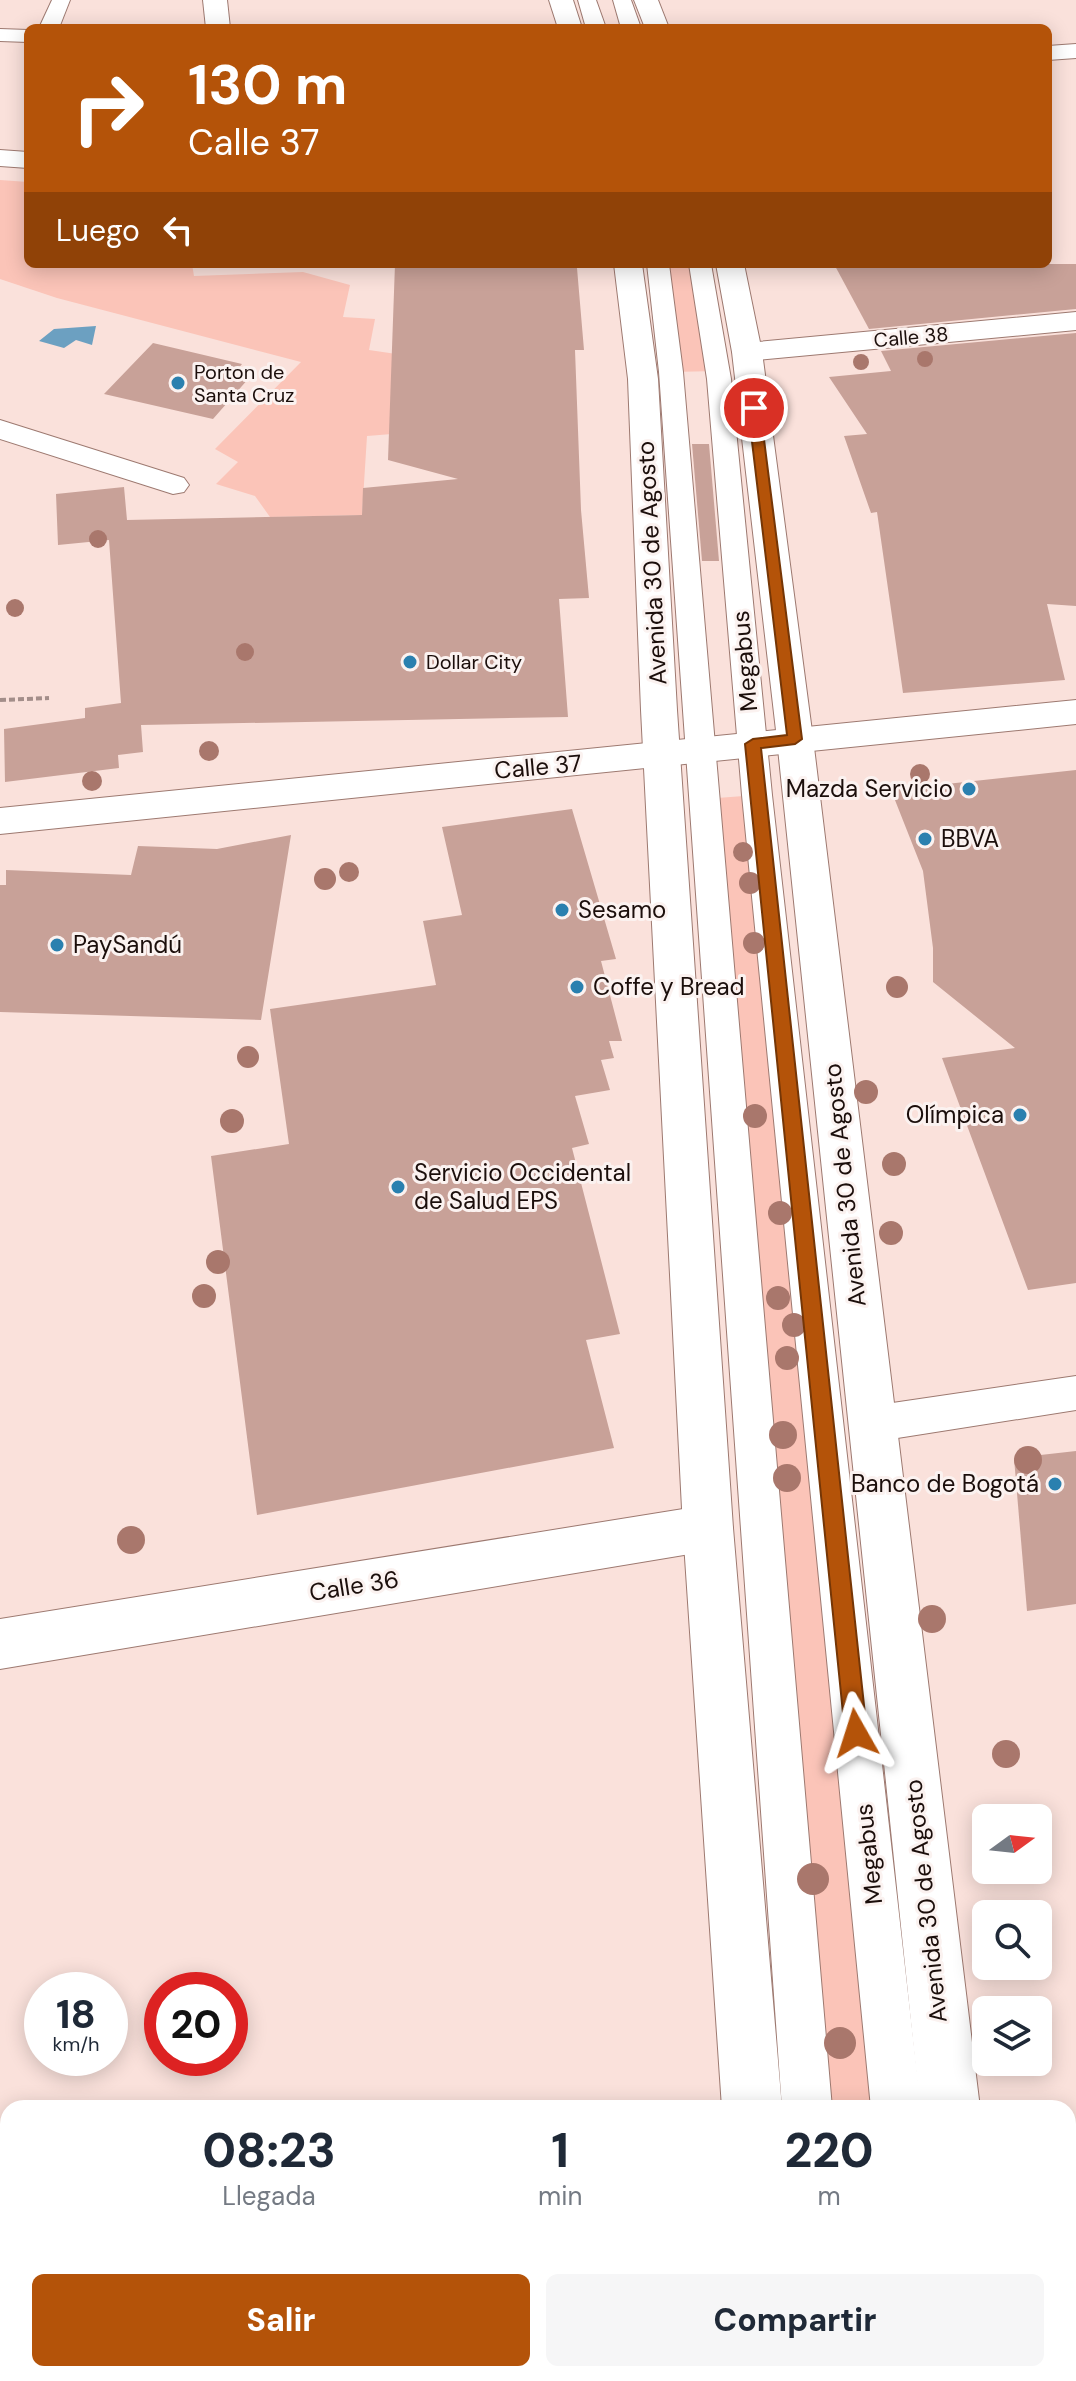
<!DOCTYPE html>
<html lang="es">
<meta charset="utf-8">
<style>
body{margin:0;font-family:"DM Sans",sans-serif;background:#f6f6f7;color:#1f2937;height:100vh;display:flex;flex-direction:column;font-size:30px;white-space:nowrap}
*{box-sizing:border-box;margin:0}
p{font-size:26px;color:#747a83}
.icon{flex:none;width:44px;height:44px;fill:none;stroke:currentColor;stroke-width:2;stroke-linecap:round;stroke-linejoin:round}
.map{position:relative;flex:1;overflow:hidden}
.details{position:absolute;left:0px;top:2100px;width:1076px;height:282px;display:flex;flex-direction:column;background:#fff;border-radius:24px 24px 0 0;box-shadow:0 4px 20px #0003}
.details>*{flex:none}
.banner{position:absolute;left:24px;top:24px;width:1028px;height:244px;border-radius:12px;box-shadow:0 4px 20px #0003;background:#b45309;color:#fff;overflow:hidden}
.needle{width:52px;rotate:75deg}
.buttons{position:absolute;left:972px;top:1804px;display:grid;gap:16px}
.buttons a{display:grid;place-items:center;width:80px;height:80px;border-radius:12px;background:#fff;box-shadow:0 4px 20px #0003;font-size:40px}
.speed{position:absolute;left:24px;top:1972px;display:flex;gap:16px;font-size:40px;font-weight:700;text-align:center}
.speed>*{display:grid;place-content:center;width:104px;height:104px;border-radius:50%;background:#fff;box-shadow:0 4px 20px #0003;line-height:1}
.speed small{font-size:20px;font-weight:400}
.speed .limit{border:12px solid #d22;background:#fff;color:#111}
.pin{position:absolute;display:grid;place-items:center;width:68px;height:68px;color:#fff;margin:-34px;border:4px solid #fff;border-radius:50%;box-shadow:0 2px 8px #0007}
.me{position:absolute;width:88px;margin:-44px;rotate:354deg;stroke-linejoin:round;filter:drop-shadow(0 0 6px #0008)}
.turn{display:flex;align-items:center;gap:28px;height:168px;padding:0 32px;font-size:36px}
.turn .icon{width:104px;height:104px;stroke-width:2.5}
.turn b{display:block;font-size:56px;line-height:68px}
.then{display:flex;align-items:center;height:76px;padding:0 32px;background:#0003;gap:16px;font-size:30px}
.eta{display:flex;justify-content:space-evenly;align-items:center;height:136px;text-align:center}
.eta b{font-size:48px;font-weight:800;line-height:56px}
.cta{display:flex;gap:16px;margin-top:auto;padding:16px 32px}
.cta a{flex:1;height:92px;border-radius:12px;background:#b45309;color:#fff;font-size:32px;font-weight:800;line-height:92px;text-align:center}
.cta a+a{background:#f6f6f7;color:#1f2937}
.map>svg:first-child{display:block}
</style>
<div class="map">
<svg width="1076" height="2381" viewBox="0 0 1076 2381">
<rect width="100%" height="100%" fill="#fae1db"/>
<g fill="#fbc4b8">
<path d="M0 180 28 182V264H192L194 276 303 272 350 285 343 317 375 319 369 350 410 356 392 434 367 436 362 515 270 517 255 496 216 484 238 462 215 449 301 362 57 298 0 279Z"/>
<path d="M658 264H700L718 371 671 372Z"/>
<path d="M757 795 896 2108H807L704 799Z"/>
</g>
<path fill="#6ca0c1" d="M96 326 92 345 76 340 64 348 39 341 54 329Z"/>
<g fill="#c8a198">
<path d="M395 264H551V268H577L584 350H575L581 510 589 598 559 599 568 717 141 725 143 752 118 755 119 768 5 782 4 729 85 718V708L121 703 109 540 58 545 56 494 124 487 127 520 362 515 363 488 458 479 388 460Z"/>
<path d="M834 264H1076V309L869 329Z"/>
<path d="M1076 333V606L1047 604 1065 680 903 693 877 512 871 513 844 436 867 434 829 377 891 371 881 351Z"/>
<path d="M153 343 242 364 233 375 249 378 213 419 104 394Z"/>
<path d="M692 444H709L719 561H702Z"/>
<path d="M1076 770V1283L1028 1290 942 1058 1015 1048 933 982V948L923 871 891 790Z"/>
<path d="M572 809 616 959 601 961 622 1041H609L614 1058 601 1060 610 1090 575 1096 589 1144 572 1148 620 1334 586 1340 614 1448 257 1515 211 1156 289 1144 270 1009 436 985 423 921 462 915 442 827Z"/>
<path d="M291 835 261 1020 0 1012V885H6V870L131 875 138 846 217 849Z"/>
<path d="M1076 1451V1604L1027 1611 1014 1458Z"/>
</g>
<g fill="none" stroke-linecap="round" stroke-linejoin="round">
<defs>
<g id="service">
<path d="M52 0H70L59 28H39Z"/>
<path d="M578 0H596L606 28H586Z"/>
<path d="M613 0H631L641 28H621Z"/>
<path d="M0 29 28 30V42L0 41Z"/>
<path d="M647 264H669L683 372 832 2108H782L659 372Z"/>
<path d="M689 264H711L731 379 772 795 921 2108H871L742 795 707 379Z"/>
<path d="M1076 1376V1410L872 1442 858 1436 852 1424 858 1412 872 1406Z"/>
<path d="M801 2374H853L855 2381H801Z"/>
<path d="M898 2374H950L951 2381H897Z"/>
</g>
<g id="minor">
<path d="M1076 44V58L1048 60V46Z"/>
<path d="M1076 312V330L747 361 737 358 732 352 737 346 747 343Z"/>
<path d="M0 420 184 478 189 485 184 492 173 494 0 439Z"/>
<path d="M1076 700V724L0 834V808Z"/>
<path d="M708 1505 726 1512 733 1528 726 1544 708 1551 0 1669V1619Z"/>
</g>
<path id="tertiary" d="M203 0H227L230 28H206Z"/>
<path id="secondary" d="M0 150 28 152V168L0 166Z"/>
<g id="primary">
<path d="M549 0H573L582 28H558Z"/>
<path d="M634 0H658L669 28H645Z"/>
<path d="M614 264H642L658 379 677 710 733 1528 782 2108H722L683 1528 641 710 628 379Z"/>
<path d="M716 264H744L762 352 813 739 980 2108H920L777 739 732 352Z"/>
<path d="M739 2374H803L804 2381H740Z"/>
<path d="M948 2374H1012L1013 2381H949Z"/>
</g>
</defs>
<use href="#service" stroke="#9d7970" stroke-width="2"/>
<use href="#minor" stroke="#9d7970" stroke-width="2"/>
<use href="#tertiary" stroke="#9d7970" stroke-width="2"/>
<use href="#secondary" stroke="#9d7970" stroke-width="2"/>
<use href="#primary" stroke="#9d7970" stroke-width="2"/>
<path stroke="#a38e8a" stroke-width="4" stroke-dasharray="6 3" stroke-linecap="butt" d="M0 700 49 698"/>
<use href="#service" fill="#fff" fill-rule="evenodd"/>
<use href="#minor" fill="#fff" fill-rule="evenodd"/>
<use href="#tertiary" fill="#fff" fill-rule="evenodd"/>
<use href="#secondary" fill="#fff" fill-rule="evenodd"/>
<use href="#primary" fill="#fff" fill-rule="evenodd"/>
</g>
<g fill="#a9776c">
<circle cx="925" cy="359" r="8"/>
<circle cx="861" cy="362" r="8"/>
<circle cx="98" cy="539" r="9"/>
<circle cx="15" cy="608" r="9"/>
<circle cx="245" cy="652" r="9"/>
<circle cx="209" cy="751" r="10"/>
<circle cx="920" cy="774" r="10"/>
<circle cx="92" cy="781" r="10"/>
<circle cx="743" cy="852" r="10"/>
<circle cx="349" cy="872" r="10"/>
<circle cx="325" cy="879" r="11"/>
<circle cx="750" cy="883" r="11"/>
<circle cx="754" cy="943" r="11"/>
<circle cx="897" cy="987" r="11"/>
<circle cx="248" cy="1057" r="11"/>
<circle cx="866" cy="1092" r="12"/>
<circle cx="755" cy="1116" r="12"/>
<circle cx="232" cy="1121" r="12"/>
<circle cx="894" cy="1164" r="12"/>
<circle cx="780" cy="1213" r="12"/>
<circle cx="891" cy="1233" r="12"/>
<circle cx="218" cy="1262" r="12"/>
<circle cx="204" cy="1296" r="12"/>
<circle cx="778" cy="1298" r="12"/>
<circle cx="794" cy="1325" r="12"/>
<circle cx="787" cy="1358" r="12"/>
<circle cx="783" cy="1435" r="14"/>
<circle cx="1028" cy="1460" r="14"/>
<circle cx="787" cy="1478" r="14"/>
<circle cx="131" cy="1540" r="14"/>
<circle cx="932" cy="1619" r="14"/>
<circle cx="1006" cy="1754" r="14"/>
<circle cx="813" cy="1879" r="16"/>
<circle cx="840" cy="2043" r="16"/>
</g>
<path fill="#b45309" stroke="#753606" stroke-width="2" d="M754 404 760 408 802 739 795 744 761 748 867 1733 864 1741 856 1744 848 1741 845 1733 745 744 753 739 787 735 748 408Z"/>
<g fill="#2a80af" stroke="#fbf2f0" stroke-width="3">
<circle cx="178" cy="383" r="8"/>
<circle cx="410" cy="662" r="8"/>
<circle cx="969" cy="789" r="8"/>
<circle cx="925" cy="839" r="8"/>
<circle cx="562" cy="910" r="8"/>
<circle cx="57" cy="945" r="8"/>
<circle cx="577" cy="987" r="8"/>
<circle cx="1020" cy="1115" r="8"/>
<circle cx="398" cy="1187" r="8"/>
<circle cx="1055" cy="1484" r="8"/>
</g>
<g text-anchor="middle" stroke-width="6" stroke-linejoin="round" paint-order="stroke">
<g font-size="20" fill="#1b0e0b" stroke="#fbf2f0">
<text transform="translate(911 337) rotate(-5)" y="7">Calle 38</text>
</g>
<g font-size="20" fill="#1b0e0b" stroke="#fbf2f0" text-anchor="start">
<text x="194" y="379">Porton de<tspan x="194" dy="23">Santa Cruz</tspan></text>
<text x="426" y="669">Dollar City</text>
</g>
<g font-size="24" fill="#1b0e0b" stroke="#fbf2f0">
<text transform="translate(652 563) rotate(-93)" y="8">Avenida 30 de Agosto</text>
<text transform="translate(745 661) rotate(-95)" y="8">Megabus</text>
<text transform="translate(538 767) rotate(-5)" y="8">Calle 37</text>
<text transform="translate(845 1185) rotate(-96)" y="8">Avenida 30 de Agosto</text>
<text transform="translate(354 1586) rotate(-9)" y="8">Calle 36</text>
<text transform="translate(869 1854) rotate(-96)" y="8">Megabus</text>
<text transform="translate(926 1901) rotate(-96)" y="8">Avenida 30 de Agosto</text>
</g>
<g font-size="24" fill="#1b0e0b" stroke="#fbf2f0" text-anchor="start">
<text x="953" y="797" text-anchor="end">Mazda Servicio</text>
<text x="941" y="847">BBVA</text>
<text x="578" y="918">Sesamo</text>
<text x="73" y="953">PaySandú</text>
<text x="593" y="995">Coffe y Bread</text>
<text x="1004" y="1123" text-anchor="end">Olímpica</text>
<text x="414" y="1181">Servicio Occidental<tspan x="414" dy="28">de Salud EPS</tspan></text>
<text x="1039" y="1492" text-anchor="end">Banco de Bogotá</text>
</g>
</g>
</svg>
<div class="buttons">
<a><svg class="needle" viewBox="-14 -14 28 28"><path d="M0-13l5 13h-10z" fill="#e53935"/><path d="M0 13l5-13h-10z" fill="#747a83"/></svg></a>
<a><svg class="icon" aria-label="search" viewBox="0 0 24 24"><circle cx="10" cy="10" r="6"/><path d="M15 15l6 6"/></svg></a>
<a><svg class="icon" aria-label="layers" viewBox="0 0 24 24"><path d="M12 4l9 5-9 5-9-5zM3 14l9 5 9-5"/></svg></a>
</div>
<div class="speed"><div>18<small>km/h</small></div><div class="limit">20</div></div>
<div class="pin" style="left:754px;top:408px;background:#d93025"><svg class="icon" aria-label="arrive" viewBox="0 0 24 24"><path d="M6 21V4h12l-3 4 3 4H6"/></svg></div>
<svg class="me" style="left:856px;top:1733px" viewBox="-20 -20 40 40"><path d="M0-17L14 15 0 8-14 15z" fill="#b45309" stroke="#fff" stroke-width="4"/></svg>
<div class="banner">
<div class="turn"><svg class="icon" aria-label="right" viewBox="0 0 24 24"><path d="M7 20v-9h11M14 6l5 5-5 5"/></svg><div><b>130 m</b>Calle 37</div></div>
<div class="then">Luego<svg class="icon" aria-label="left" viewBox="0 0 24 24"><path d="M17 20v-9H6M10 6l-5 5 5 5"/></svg></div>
</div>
<section class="details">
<div class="eta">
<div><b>08:23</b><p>Llegada</p></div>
<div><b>1</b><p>min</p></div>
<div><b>220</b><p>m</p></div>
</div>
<div class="cta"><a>Salir</a><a>Compartir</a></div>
</section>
</div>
